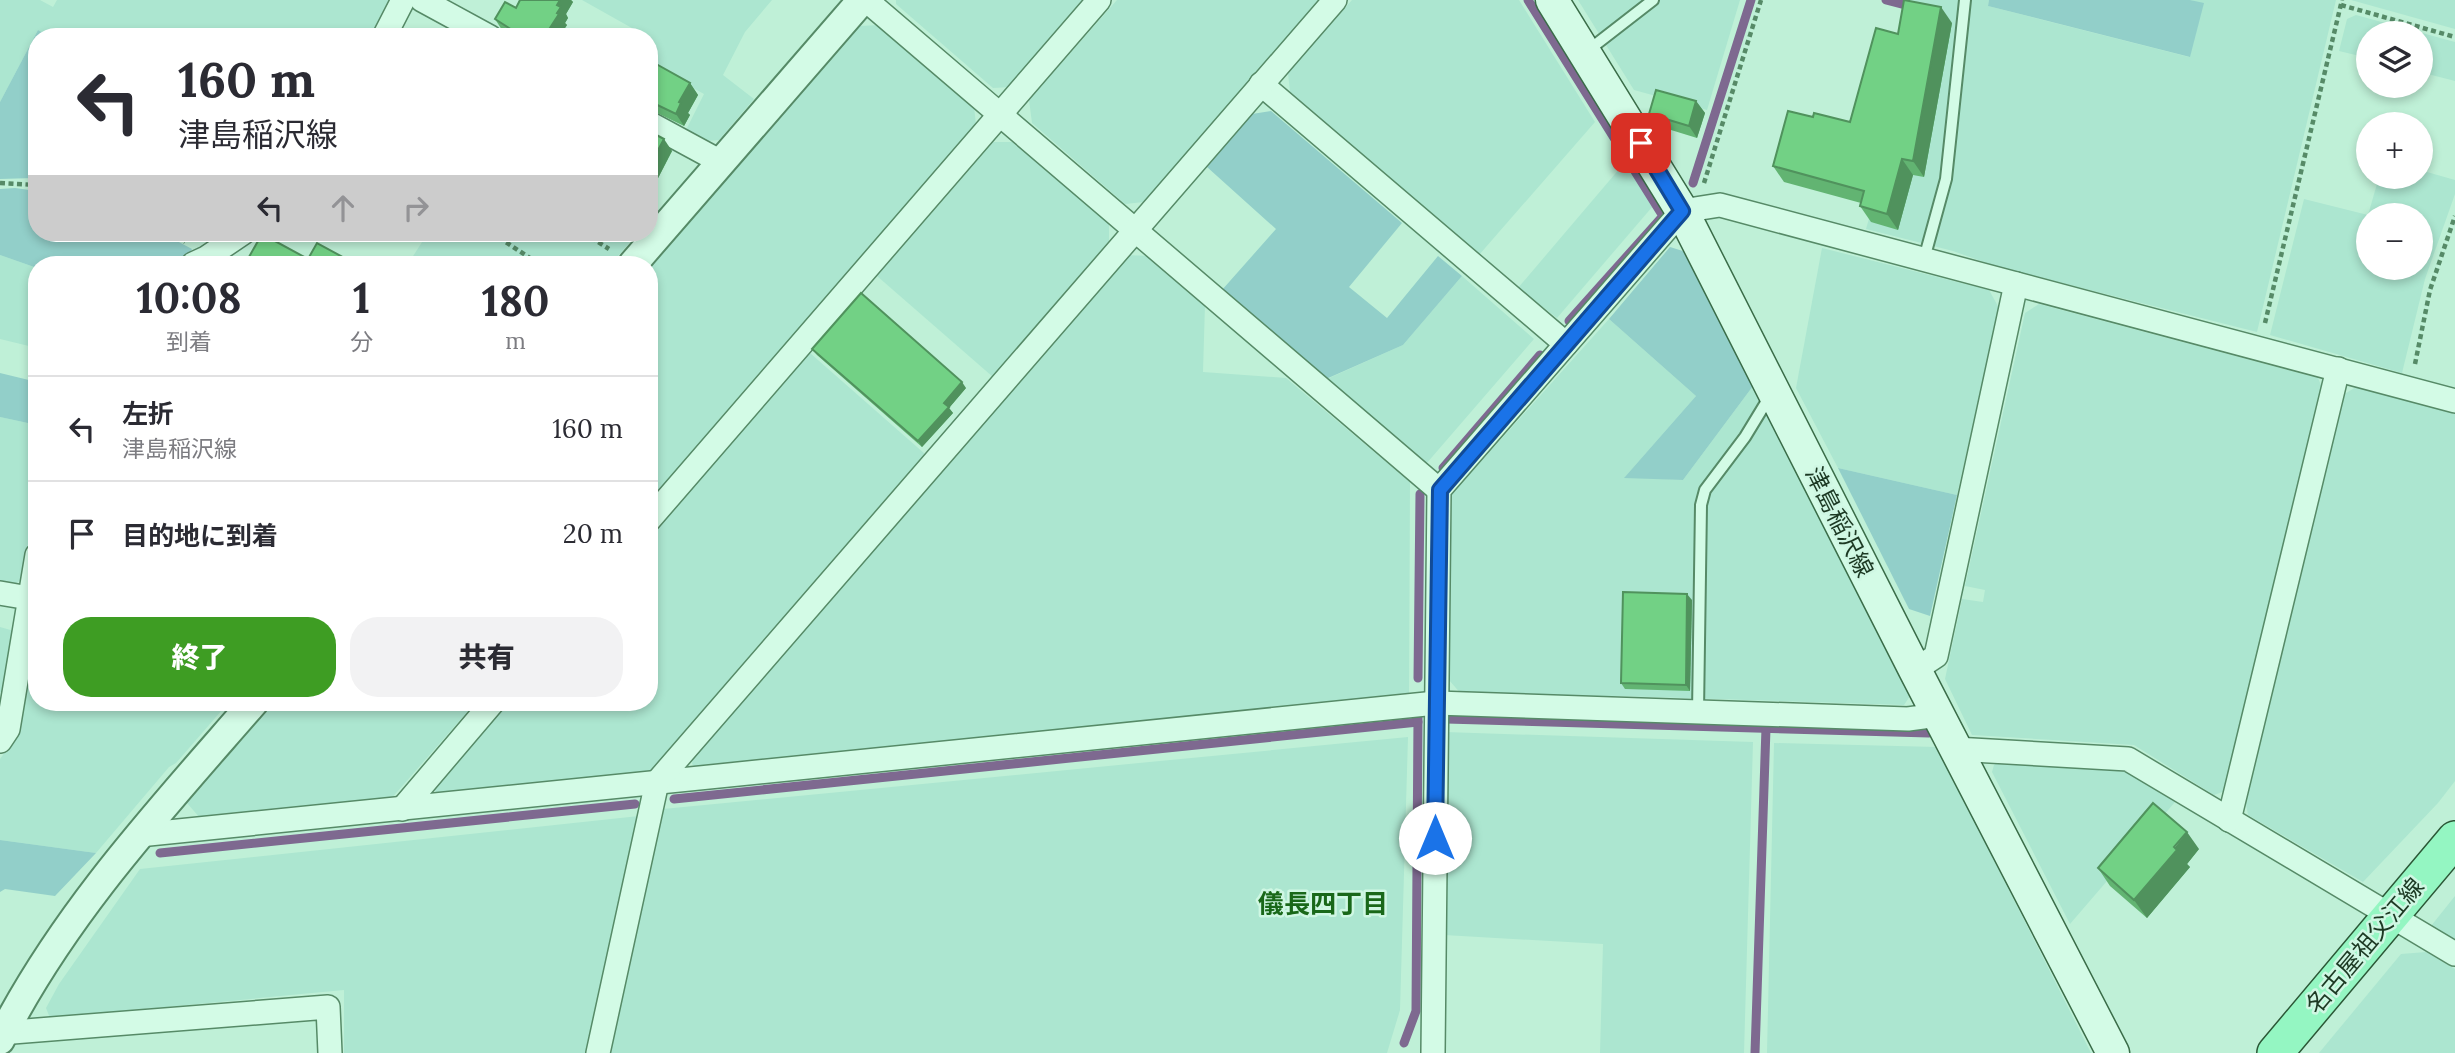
<!DOCTYPE html>
<html lang="ja">
<meta charset="utf-8">
<style>
body{margin:0;font-family:Lora,"Noto Sans JP",serif;background:#f2f2f3;color:#2b2b33;height:100vh;display:flex;flex-direction:column;font-size:26px;white-space:nowrap}
*{box-sizing:border-box;margin:0}
p{font-size:23px;color:#7c7c81}
.icon{flex:none;width:38px;height:38px;fill:none;stroke:currentColor;stroke-width:2;stroke-linecap:round;stroke-linejoin:round}
.map{position:relative;flex:1;overflow:hidden}
.details{position:absolute;left:28px;top:256px;width:630px;height:455px;display:flex;flex-direction:column;background:#fff;border-radius:28px;box-shadow:0 4px 10px #0003}
.details>*{flex:none}
.hud{position:absolute;left:28px;top:28px;width:630px;height:214px;border-radius:28px;box-shadow:0 4px 10px #0003;background:#fff;color:#2b2b33;overflow:hidden}
.fabs{position:absolute;left:2356px;top:21px;display:grid;gap:14px}
.fabs a{display:grid;place-items:center;width:77px;height:77px;border-radius:50%;background:#fff;box-shadow:0 4px 10px #0003;font-size:35px}
.pin{position:absolute;display:grid;place-items:center;width:60px;height:60px;color:#fff;margin:-30px;border-radius:14px;box-shadow:0 4px 10px #0006}
.me{position:absolute;width:77px;margin:-38px;rotate:0deg;stroke-linejoin:round;filter:drop-shadow(0 0 5px #0008)}
.turn{display:flex;align-items:center;gap:24px;height:147px;padding:0 35px;font-size:32px}
.turn .icon{width:91px;height:91px;stroke-width:2.5}
.turn b{display:block;font-size:49px;line-height:60px}
.lanes{display:flex;align-items:center;height:66px;padding:0 35px;background:#0003;justify-content:center;gap:35px;direction:ltr}
.lanes .off{opacity:.35}
.eta{display:flex;justify-content:space-evenly;align-items:center;height:119px;text-align:center}
.eta b{font-size:42px;font-weight:800;line-height:49px}
.primary-button{display:flex;gap:14px;margin-top:auto;padding:14px 35px}
.primary-button a{flex:1;height:80px;border-radius:28px;background:#3e9d23;color:#fff;font-size:28px;font-weight:800;line-height:80px;text-align:center}
.primary-button a+a{background:#f2f2f3;color:#2b2b33}
ul{padding:0;list-style:none}
li{display:flex;align-items:center;gap:21px;height:105px;padding:0 35px;border-top:2px solid #e1e1e2}
li div{flex:1}
li b{display:block;font-size:26px}
li em{font-style:normal}
.map>svg:first-child{display:block}
</style>
<div class="map">
<svg width="2455" height="1053" viewBox="0 0 2455 1053">
<rect width="100%" height="100%" fill="#bff0d7"/>
<g fill="#ace6d0" fill-rule="evenodd">
<path d="M0 0H40L53 7 57 0H393L372 37H50L38 30 0 102Z"/>
<path d="M582 0H772L745 32 723 75 754 99 719 140 707 141 686 130 704 94 649 64V37H637L639 32Z"/>
<path d="M896 0H1086L1010 87 993 88 896 4Z"/>
<path d="M1117 0H1319L1144 202 1125 204 1032 123 1029 100Z"/>
<path d="M1352 0H1519L1595 122 1479 255 1290 92 1288 73Z"/>
<path d="M1578 0H1740L1707 110 1634 90Z"/>
<path d="M1892 0H1989L1988 6 2189 57 2203 4 2190 0H2336L2257 332 1998 267 1953 251 1866 229 1884 167 1915 6Z"/>
<path d="M2351 0H2455V29Z"/>
<path d="M2356 15 2455 42V81L2420 72V33H2368V58L2339 51 2347 19Z"/>
<path d="M881 25 974 106 976 125 649 501V269L859 26Z"/>
<path d="M993 142H1014L1109 224V242L993 377 877 276Z"/>
<path d="M1626 161 1653 206 1557 318 1518 288Z"/>
<path d="M2420 170 2455 180V194L2425 279 2402 373 2270 335 2304 199 2368 215 2379 177H2420ZM2368 215H2420V268H2368Z"/>
<path d="M415 233H638L611 264H408L424 239Z"/>
<path d="M1822 248 1989 290 1999 308 1957 495 1838 468 1796 388Z"/>
<path d="M0 255 37 268V348L0 339Z"/>
<path d="M1124 255 1151 256 1205 304 1203 372 1286 378 1410 482 1409 694 698 769 692 764 693 756Z"/>
<path d="M1462 276 1534 339 1426 464 1327 379 1403 345Z"/>
<path d="M2039 304 2318 378 2323 390 2225 791 2214 795 2134 745 1972 735 1945 679 1962 599 1983 602 1985 590 1965 586 2025 313Z"/>
<path d="M1609 319 1696 396 1625 477 1683 480 1753 386 1912 693 1904 705 1620 696 1462 695 1449 680 1451 495Z"/>
<path d="M810 353 925 454 649 772 438 795 433 787 507 702H649V538Z"/>
<path d="M2356 387 2455 414V781L2438 803 2363 882 2248 815 2245 799 2343 395Z"/>
<path d="M0 417 37 425V498L21 580 10 587 0 585Z"/>
<path d="M37 611V702H229L176 763 169 767 96 853 0 840V759L17 735Z"/>
<path d="M0 627 14 631 5 693 0 692Z"/>
<path d="M275 702H476L390 800 200 818 187 803Z"/>
<path d="M1445 732 1753 742 1744 1053H1600L1603 944 1444 935Z"/>
<path d="M1408 737 1400 1010 1387 1053H610L663 809Z"/>
<path d="M1774 743 1937 747 2091 1053H1767Z"/>
<path d="M1998 762 2122 769 2175 802 2070 924 1992 772 1994 765Z"/>
<path d="M639 816 585 1053H344V990L50 1018 46 1008 59 984 140 869Z"/>
<path d="M2455 896V940L2431 926Z"/>
<path d="M2426 952 2455 969V1053H2319L2401 954Z"/>
</g>
<g fill="#92cfc9">
<path d="M1989 0H2190L2204 3 2190 57 1988 6Z"/>
<path d="M38 30 50 37H37V174L34 178 0 179V102Z"/>
<path d="M1271 111 1402 223 1349 287 1387 318 1438 256 1462 276 1403 345 1326 379 1222 290 1276 229 1207 167 1252 114Z"/>
<path d="M15 188 37 191V233H162L192 249 186 259 172 264H37V268L0 255V189Z"/>
<path d="M1670 247 1686 252 1753 386 1683 480 1624 478 1696 396 1609 319Z"/>
<path d="M0 373 37 382V425L0 417Z"/>
<path d="M1838 468 1957 495 1930 616 1909 609Z"/>
<path d="M0 840 96 853 55 896 5 889 0 892Z"/>
</g>
<g fill="none" stroke-linecap="round" stroke-linejoin="round">
<g stroke="#7e6990" stroke-width="9">
<path d="M1528 0 1663 216 1569 321"/>
<path d="M1886 0 1913 7"/>
<path d="M1693 183 1751 0"/>
<path d="M1443 468 1540 355"/>
<path d="M1418 678 1420 494"/>
<path d="M1446 719 1929 733"/>
<path d="M674 799 1418 722"/>
<path d="M160 853 635 804"/>
<path d="M1404 1043 1416 1011 1418 718"/>
<path d="M1755 1053 1766 728"/>
</g>
<defs>
<g id="service">
<path d="M1586 52 1653 0"/>
<path d="M1924 259 1946 179 1965 0"/>
<path d="M1698 712 1701 505 1705 490 1745 437 1770 396"/>
</g>
<g id="minor">
<path d="M422 0 490 37"/>
<path d="M866 0 1439 490"/>
<path d="M384 37 403 0"/>
<path d="M1261 84 1566 344"/>
<path d="M649 123 721 162"/>
<path d="M193 264 206 258 243 233"/>
<path d="M649 520 1099 0"/>
<path d="M0 593 29 598"/>
<path d="M1915 670 1936 656 2016 284"/>
<path d="M0 741 8 729 37 555"/>
<path d="M1955 749 2128 759 2455 954"/>
<path d="M402 809 493 702"/>
<path d="M2229 820 2338 369"/>
<path d="M139 835 1436 703 1908 719 1938 715"/>
<path d="M0 1033 328 1007 330 1053"/>
<path d="M598 1053 657 782 1335 0"/>
<path d="M1433 1053 1439 490 1682 211 1720 205 2455 401"/>
</g>
<g id="tertiary">
<path d="M633 264 862 0"/>
<path d="M0 1040C64 913 162 808 254 702"/>
</g>
<path id="secondary" d="M1552 0 1682 211 1915 670 2113 1053"/>
<path id="primary" d="M2275 1053 2455 839"/>
</defs>
<use href="#service" stroke="#568a67" stroke-width="14"/>
<use href="#minor" stroke="#568a67" stroke-width="26"/>
<use href="#tertiary" stroke="#568a67" stroke-width="32"/>
<use href="#secondary" stroke="#3a6c48" stroke-width="35"/>
<use href="#primary" stroke="#2b5736" stroke-width="38"/>
<g stroke="#568a67" stroke-width="4.5" stroke-dasharray="5 3.5" stroke-linecap="butt">
<path d="M2341 5 2455 37"/>
<path d="M0 183 37 185"/>
<path d="M1704 183 1761 0"/>
<path d="M170 233 185 242"/>
<path d="M492 233 539 264"/>
<path d="M584 233 609 249"/>
<path d="M2265 323 2342 0"/>
<path d="M2415 364 2430 290 2455 216"/>
</g>
<use href="#service" stroke="#d3fbe6" stroke-width="10"/>
<use href="#minor" stroke="#d3fbe6" stroke-width="23"/>
<use href="#tertiary" stroke="#d3fbe6" stroke-width="28"/>
<use href="#secondary" stroke="#d3fbe6" stroke-width="32"/>
<use href="#primary" stroke="#94f6c2" stroke-width="35"/>
</g>
<g fill="#62b472">
<path d="M520 0H571L573 2 566 14 568 18 565 23 567 25 561 34 565 37H513L502 30 495 19 516 8Z"/>
<path d="M1952 23 1924 177 1913 175 1898 230 1871 222 1860 206 1861 203 1784 182 1773 166 1813 117 1850 122 1898 34Z"/>
<path d="M649 60 690 83 698 95 688 113 690 115 684 126 649 109Z"/>
<path d="M1696 101 1705 113 1697 138 1658 126 1649 114Z"/>
<path d="M649 131 672 151 656 182 649 179Z"/>
<path d="M812 349 966 388 949 408 953 413 922 447 817 355Z"/>
<path d="M1692 600 1690 691 1625 689 1621 683Z"/>
<path d="M2199 849 2187 864 2190 867 2147 918 2110 886 2098 868Z"/>
</g>
<g fill="#50925d">
<path d="M560 0H571L573 2 566 14 568 18 565 23 567 25 559 37 550 28 557 13V5Z"/>
<path d="M1941 7 1952 23 1924 177 1913 161Z"/>
<path d="M690 83 698 95 688 113 690 115 684 126 676 114 679 102Z"/>
<path d="M1696 101 1705 113 1697 138 1689 126Z"/>
<path d="M664 139 672 151 656 182 649 173V167Z"/>
<path d="M1902 159 1913 175 1898 230 1887 214Z"/>
<path d="M962 382 966 388 949 408 953 413 922 447 918 441 944 403Z"/>
<path d="M1687 594 1692 600 1690 691 1686 685Z"/>
<path d="M2187 832 2199 849 2187 864 2190 867 2147 918 2134 900Z"/>
</g>
<g fill="#72d185" stroke="#50925d" stroke-width="2">
<path d="M520 0H560L557 5 561 7 557 13 559 14 550 28 565 37H523L495 19 505 2 516 8Z"/>
<path d="M1904 0 1941 7 1913 161 1902 159 1887 214 1860 206 1864 191 1773 166 1788 111 1813 117 1814 113 1850 122 1876 28 1898 34Z"/>
<path d="M649 60 690 83 679 102 681 103 676 114 649 101Z"/>
<path d="M1656 90 1696 101 1689 126 1649 114Z"/>
<path d="M649 131 664 139 649 167Z"/>
<path d="M262 234 308 259 317 243 350 261 348 264H245Z"/>
<path d="M861 293 962 382 944 403 949 407 918 441 812 349Z"/>
<path d="M1623 592 1687 594 1686 685 1621 683Z"/>
<path d="M2153 803 2187 832 2174 847 2177 850 2134 900 2098 868Z"/>
</g>
<g fill="none" stroke-linecap="round" stroke-linejoin="round">
<defs>
<path id="route" d="M1435 838 1440 490 1682 211 1641 143"/>
</defs>
<use href="#route" stroke="#114b97" stroke-width="18"/>
<use href="#route" stroke="#1a73e8" stroke-width="12"/>
</g>
<g text-anchor="middle" stroke-width="5" stroke-linejoin="round" paint-order="stroke">
<g font-size="24" fill="#1c3923" stroke="#cff7e3">
<text transform="translate(1839 522) rotate(63)" y="8">津島稲沢線</text>
<text transform="translate(2365 946) rotate(-50)" y="8">名古屋祖父江線</text>
</g>
<g font-size="26" font-weight="bold" fill="#196819" stroke="#cff7e3">
<text x="1323" y="913">儀長四丁目</text>
</g>
</g>
</svg>
<div class="fabs">
<a><svg class="icon" aria-label="layers" viewBox="0 0 24 24"><path d="M12 4l9 5-9 5-9-5zM3 14l9 5 9-5"/></svg></a>
<a>+</a>
<a>−</a>
</div>
<div class="pin" style="left:1641px;top:143px;background:#d93025"><svg class="icon" aria-label="arrive" viewBox="0 0 24 24"><path d="M6 21V4h12l-3 4 3 4H6"/></svg></div>
<svg class="me" style="left:1435px;top:838px" viewBox="-20 -20 40 40"><circle r="19" fill="#fff"/><path d="M0-13L10 11 0 6-10 11z" fill="#1a73e8"/></svg>
<div class="hud">
<div class="turn"><svg class="icon" aria-label="left" viewBox="0 0 24 24"><path d="M17 20v-9H6M10 6l-5 5 5 5"/></svg><div><b>160 m</b>津島稲沢線</div></div>
<div class="lanes"><svg class="icon" aria-label="left" viewBox="0 0 24 24"><path d="M17 20v-9H6M10 6l-5 5 5 5"/></svg><svg class="icon off" aria-label="ahead" viewBox="0 0 24 24"><path d="M12 20V5M6 11l6-6 6 6"/></svg><svg class="icon off" aria-label="right" viewBox="0 0 24 24"><path d="M7 20v-9h11M14 6l5 5-5 5"/></svg></div>
</div>
<section class="details">
<div class="eta">
<div><b>10:08</b><p>到着</p></div>
<div><b>1</b><p>分</p></div>
<div><b>180</b><p>m</p></div>
</div>
<ul>
<li><svg class="icon" aria-label="left" viewBox="0 0 24 24"><path d="M17 20v-9H6M10 6l-5 5 5 5"/></svg><div><b>左折</b><p>津島稲沢線</p></div><em>160 m</em></li>
<li><svg class="icon" aria-label="arrive" viewBox="0 0 24 24"><path d="M6 21V4h12l-3 4 3 4H6"/></svg><div><b>目的地に到着</b></div><em>20 m</em></li>
</ul>
<div class="primary-button"><a>終了</a><a>共有</a></div>
</section>
</div>
